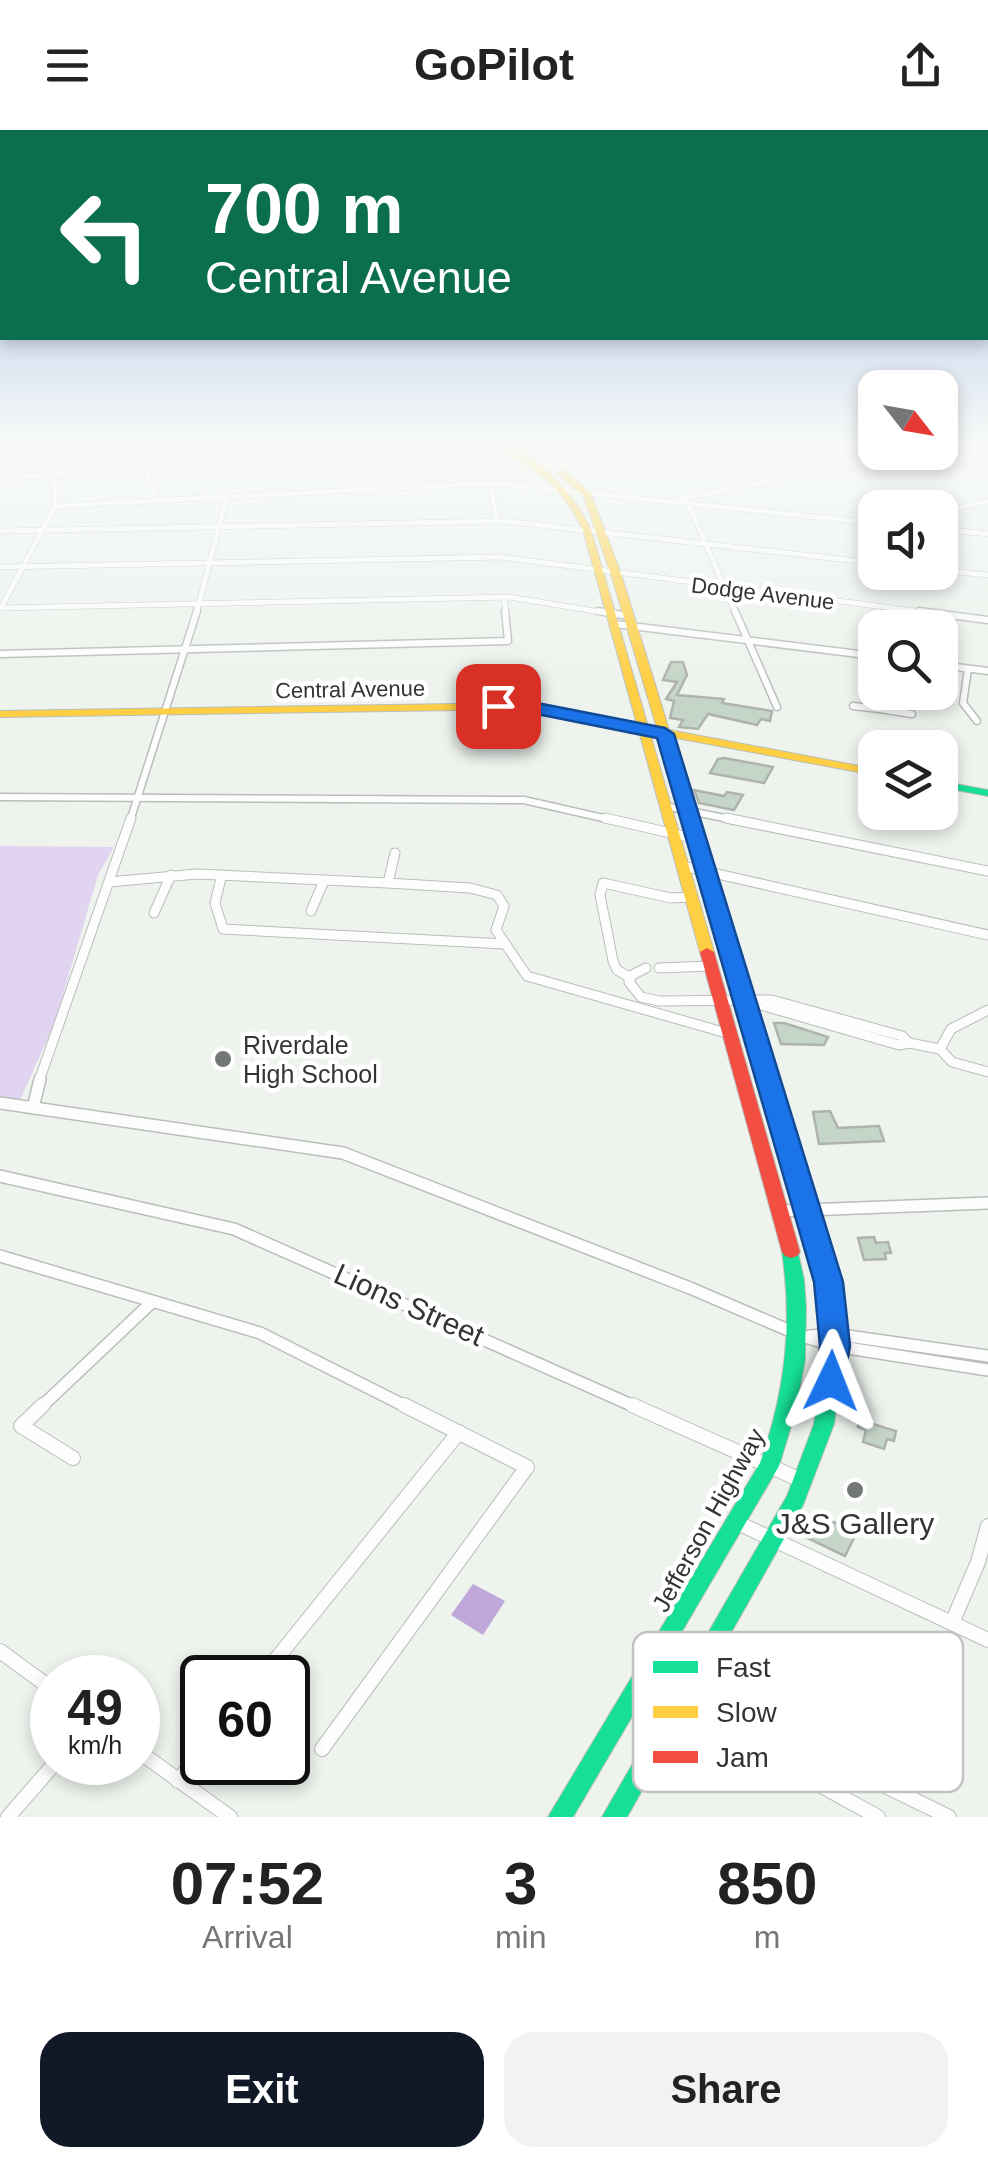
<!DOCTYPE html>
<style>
body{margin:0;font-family:Helvetica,sans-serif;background:#f2f2f2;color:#222;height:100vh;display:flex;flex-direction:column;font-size:38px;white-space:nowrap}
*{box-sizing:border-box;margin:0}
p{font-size:32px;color:#767676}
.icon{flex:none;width:55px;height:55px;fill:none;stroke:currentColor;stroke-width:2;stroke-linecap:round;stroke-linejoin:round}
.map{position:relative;height:1687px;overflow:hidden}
.sheet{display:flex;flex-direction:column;background:#fff;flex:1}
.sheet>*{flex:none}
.hud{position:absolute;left:0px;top:0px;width:990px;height:210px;box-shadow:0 5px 15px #0003;background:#0b6e4f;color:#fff;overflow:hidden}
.needle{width:65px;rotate:121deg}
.buttons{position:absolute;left:858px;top:240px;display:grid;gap:20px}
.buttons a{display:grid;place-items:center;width:100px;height:100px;border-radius:20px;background:#fff;box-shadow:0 5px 15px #0003;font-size:50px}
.speed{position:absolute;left:30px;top:1525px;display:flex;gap:20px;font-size:50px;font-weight:700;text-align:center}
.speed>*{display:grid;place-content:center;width:130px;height:130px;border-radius:50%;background:#fff;box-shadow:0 5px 15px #0003;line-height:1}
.speed small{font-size:25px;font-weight:400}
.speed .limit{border:5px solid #111;border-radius:15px;background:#fff;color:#111}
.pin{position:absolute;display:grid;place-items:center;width:85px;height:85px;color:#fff;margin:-42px;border-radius:20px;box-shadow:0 5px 15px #0006}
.me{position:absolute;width:110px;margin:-55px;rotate:2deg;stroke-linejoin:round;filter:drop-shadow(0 0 8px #0008)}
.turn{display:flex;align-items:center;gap:35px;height:210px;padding:0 40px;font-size:45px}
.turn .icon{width:130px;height:130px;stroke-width:2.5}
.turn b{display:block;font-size:70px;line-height:85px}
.eta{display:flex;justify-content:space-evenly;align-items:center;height:170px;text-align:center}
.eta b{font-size:60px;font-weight:600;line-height:70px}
.action{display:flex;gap:20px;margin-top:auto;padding:20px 40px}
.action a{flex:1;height:115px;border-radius:30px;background:#111827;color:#fff;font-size:40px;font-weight:600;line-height:115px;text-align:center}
.action a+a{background:#f2f2f2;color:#222}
header{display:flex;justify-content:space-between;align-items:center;height:130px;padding:0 40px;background:#fff;font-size:45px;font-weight:600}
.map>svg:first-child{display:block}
</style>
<header><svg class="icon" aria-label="menu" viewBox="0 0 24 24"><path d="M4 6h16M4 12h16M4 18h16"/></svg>GoPilot<svg class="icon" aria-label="share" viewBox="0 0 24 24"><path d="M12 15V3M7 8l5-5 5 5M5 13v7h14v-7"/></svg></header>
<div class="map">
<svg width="988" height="1687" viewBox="0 0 988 1687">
<rect width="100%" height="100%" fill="#eef3ee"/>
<path fill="#e0d4f1" d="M0 716 114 717 98 745 55 892 20 970 0 968Z"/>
<path fill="#bfa7da" d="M473 1454 505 1471 483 1505 451 1485Z"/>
<g fill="#c5d5c7" stroke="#afb3af" stroke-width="2.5">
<path d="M671 532H683L687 545 677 565 724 569 722 573 772 581 770 591 761 589 757 595 708 584 698 599 679 597 683 590 670 588 674 571 666 569 677 552 663 550Z"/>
<path d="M724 628 773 637 764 653 710 643 718 629Z"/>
<path d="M694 660 724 666 727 662 743 665 734 680 699 673Z"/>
<path d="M774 893H784L828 907 824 915 781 914Z"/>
<path d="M830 981 838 998 879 996 884 1011 819 1014 813 982Z"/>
<path d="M874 1107 876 1113 888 1112 891 1123H885L886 1129 864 1130 858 1108Z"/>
<path d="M860 1290 896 1301 894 1311 887 1309 884 1319 863 1312 866 1300 858 1297Z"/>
<path d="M814 1384 846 1397 848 1393 859 1398 845 1426 803 1406Z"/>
</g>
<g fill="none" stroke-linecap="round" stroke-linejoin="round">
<defs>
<g id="street-far4">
<path d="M8 320 55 317"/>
<path d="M144 336 158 372"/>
<path d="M0 349 197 331 263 319"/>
<path d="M490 353 497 391"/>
<path d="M681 369 909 322"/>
<path d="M688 373 736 484"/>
<path d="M55 376 490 353 875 393"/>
<path d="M940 382 988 371"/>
<path d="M940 399 988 404"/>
<path d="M0 401 503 391 875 433"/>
<path d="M0 437 501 427 938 484"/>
<path d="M940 440 988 445"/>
<path d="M504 467 506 484"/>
<path d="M0 478 509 467 613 484"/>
<path d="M1 478 55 376 54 345"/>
<path d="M196 484 227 367"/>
</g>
<g id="street-far3">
<path d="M598 481 629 486"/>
<path d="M735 481 777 577"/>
<path d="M919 481 988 490"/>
<path d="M615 494 875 526"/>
<path d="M0 524 508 511 505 481"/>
<path d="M940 535 988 541"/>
<path d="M968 539 963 573 977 591"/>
<path d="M884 562 880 579 912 584"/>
<path d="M853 576 880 579"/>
<path d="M0 667 524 670 616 691"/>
<path d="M665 676 739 691"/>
<path d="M130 691 197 481"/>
</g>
<g id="street-far2">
<path d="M605 688 697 709"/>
<path d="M726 688 988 741"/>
<path d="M682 736 988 805"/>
<path d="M221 748 215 773 223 799 505 814"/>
<path d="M109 752 197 744 388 753 395 723"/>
<path d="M388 753 470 758 497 765 504 776 496 800 527 846 730 904"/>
<path d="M311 781 323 753"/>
<path d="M154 783 171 745"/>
<path d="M646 838 632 845 629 852 641 867 659 871 772 870 902 906 909 913 899 915 754 873"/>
<path d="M659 838 711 836"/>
<path d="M631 848 617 840 613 831 600 765 603 753 671 768 691 767"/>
<path d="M909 913 940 919 952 932 988 942"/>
<path d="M940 919 951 899 988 880"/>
<path d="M39 951 131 688"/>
</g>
<g id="street-far1">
<path d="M0 973 343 1023 690 1158 802 1206 835 1216 988 1240"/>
<path d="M33 978 40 949"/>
<path d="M0 1046 234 1099 638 1278"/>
<path d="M780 1081 988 1073"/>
<path d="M0 1126 260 1203 409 1278"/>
<path d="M810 1206 834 1204 988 1226"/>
<path d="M40 1278 151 1173"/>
</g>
<g id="street">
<path d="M43 1275 21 1296 73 1328"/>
<path d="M632 1275 803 1351"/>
<path d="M738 1393 988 1510"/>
<path d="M952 1493 978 1432 988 1396"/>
<path d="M0 1521 52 1559"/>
<path d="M261 1548 459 1302"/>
<path d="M642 1549 687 1559 949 1687"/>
<path d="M644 1551 678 1577 878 1687"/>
<path d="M322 1619 527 1337 404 1275"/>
<path d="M138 1621 230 1687"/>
<path d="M178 1651 202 1621"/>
<path d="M8 1687 56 1632"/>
</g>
<g id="fast">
<path d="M940 651 988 660V666L940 657Z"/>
<path d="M790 1013 796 1014 798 1018 837 1152 844 1216 834 1294 803 1375 627 1687H602L787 1366 814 1294 826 1216 819 1152 782 1018 784 1014Z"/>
<path d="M791 1116 797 1118 804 1150 806 1177 805 1230 795 1283 779 1336 573 1687H548L760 1333C785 1263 793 1196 782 1122L785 1118Z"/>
</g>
<path id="slow" d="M497 317C536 317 576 368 591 400L648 597 657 598 611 444 583 365 559 345V341H565L591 364 621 444 669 600 875 639V645L671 607 798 1018 796 1022H784L782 1018 659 605 650 604 714 822 707 826 700 822 639 601 520 579 0 587V581L520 573 637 594 583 400C560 352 538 344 497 317Z"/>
<path id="jam" d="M707 818 714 822 800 1122 797 1126 791 1128 785 1126 782 1122 700 822Z"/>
</defs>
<use href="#street-far4" stroke="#babeba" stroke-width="6"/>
<use href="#street-far3" stroke="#babeba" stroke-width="9"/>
<use href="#street-far2" stroke="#babeba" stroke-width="11"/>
<use href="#street-far1" stroke="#babeba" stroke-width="14"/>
<use href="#street" stroke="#babeba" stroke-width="16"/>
<use href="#fast" stroke="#babeba" stroke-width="2"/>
<use href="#slow" stroke="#babeba" stroke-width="2"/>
<use href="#jam" stroke="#babeba" stroke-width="2"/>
<use href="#street-far4" stroke="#fcfdfc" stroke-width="5"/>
<use href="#street-far3" stroke="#fcfdfc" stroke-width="6"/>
<use href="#street-far2" stroke="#fcfdfc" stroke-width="9"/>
<use href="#street-far1" stroke="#fcfdfc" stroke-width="11"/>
<use href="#street" stroke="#fcfdfc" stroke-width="14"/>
<use href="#fast" fill="#16e098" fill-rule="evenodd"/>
<use href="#slow" fill="#ffcf43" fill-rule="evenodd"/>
<use href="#jam" fill="#f24e42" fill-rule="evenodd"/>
</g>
<linearGradient id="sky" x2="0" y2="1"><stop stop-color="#97afe2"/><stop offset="0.57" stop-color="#f7faf7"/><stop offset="1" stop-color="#f7faf7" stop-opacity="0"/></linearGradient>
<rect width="988" height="553" fill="url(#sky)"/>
<path fill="#1a73e8" stroke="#114b97" stroke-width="2.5" d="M498 571 532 572 665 598 674 604 843 1152 850 1216 842 1259 831 1263 820 1259 816 1251 820 1216 814 1152 657 608 532 583 492 580V573Z"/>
<g fill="#747874" stroke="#fff" stroke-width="4">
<circle cx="223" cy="929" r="10"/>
<circle cx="855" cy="1360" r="10"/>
</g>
<g text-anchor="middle" stroke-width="9" stroke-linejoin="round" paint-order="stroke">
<g font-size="22" fill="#323633" stroke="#fff">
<text transform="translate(763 463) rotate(7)" y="8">Dodge Avenue</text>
<text transform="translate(350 559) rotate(-1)" y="8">Central Avenue</text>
</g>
<g font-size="25" fill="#323633" stroke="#fff" text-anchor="start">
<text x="243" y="924">Riverdale<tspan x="243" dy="29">High School</tspan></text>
</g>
<g font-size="25" fill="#323633" stroke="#fff">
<text transform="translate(708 1390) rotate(-61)" y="9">Jefferson Highway</text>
</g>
<g font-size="30" fill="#323633" stroke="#fff">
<text transform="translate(409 1175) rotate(24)" y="10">Lions Street</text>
</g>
<g font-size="30" fill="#323633" stroke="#fff">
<text x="855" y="1404">J&amp;S Gallery</text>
</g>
</g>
<rect x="633" y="1502" width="330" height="160" rx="15" fill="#fff" stroke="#c2c3c2" stroke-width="2.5"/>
<rect x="653" y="1531" width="45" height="12" fill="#16e098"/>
<rect x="653" y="1576" width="45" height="12" fill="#ffcf43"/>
<rect x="653" y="1621" width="45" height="12" fill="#f24e42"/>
<g font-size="28" fill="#323633">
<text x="716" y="1547">Fast</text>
<text x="716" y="1592">Slow</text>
<text x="716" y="1637">Jam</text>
</g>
</svg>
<div class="buttons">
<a><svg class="needle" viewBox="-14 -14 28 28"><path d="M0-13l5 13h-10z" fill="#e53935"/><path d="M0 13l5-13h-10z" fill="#767676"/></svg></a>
<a><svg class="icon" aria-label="sound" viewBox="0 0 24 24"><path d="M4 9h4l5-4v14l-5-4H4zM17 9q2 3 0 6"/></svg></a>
<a><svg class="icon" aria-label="search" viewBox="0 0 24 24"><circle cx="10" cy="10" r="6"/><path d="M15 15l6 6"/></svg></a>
<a><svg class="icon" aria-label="layers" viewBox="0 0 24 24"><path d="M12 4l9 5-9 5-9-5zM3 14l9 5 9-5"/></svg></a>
</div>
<div class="speed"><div>49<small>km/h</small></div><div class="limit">60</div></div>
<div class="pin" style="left:498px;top:576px;background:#d93025"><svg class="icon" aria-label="arrive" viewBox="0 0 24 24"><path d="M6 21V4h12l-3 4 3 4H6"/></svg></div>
<svg class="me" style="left:831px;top:1251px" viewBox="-20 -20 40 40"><path d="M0-17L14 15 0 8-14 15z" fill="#1a73e8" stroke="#fff" stroke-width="4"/></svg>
<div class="hud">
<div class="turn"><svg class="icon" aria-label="left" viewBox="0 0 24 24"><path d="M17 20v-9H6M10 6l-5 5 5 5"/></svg><div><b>700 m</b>Central Avenue</div></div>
</div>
</div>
<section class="sheet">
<div class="eta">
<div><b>07:52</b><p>Arrival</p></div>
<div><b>3</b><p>min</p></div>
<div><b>850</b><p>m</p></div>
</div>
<div class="action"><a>Exit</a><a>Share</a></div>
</section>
